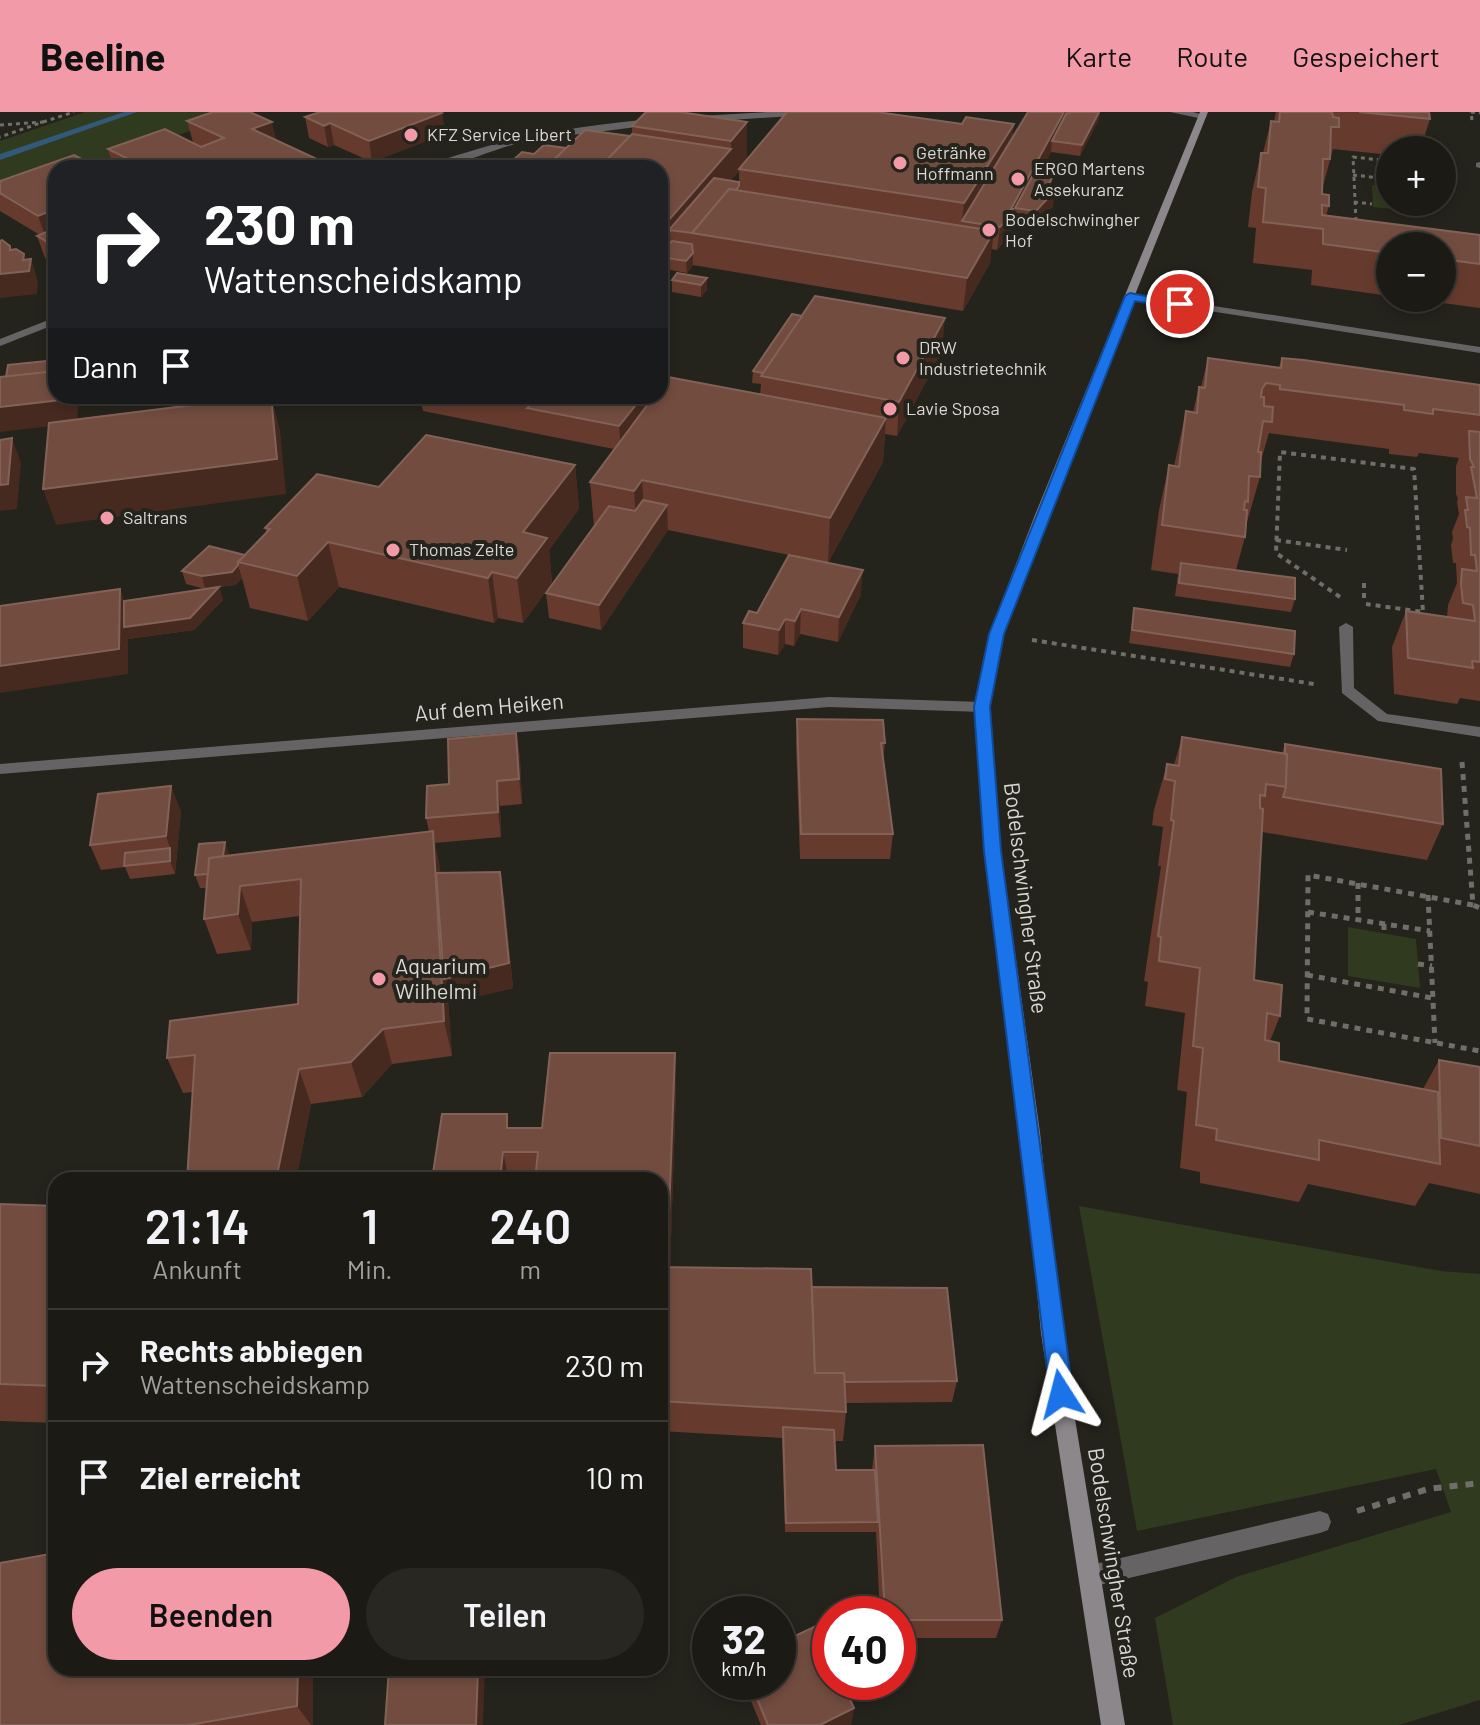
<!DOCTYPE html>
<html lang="de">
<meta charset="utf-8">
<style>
body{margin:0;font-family:Barlow,sans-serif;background:#282722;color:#f1f3f6;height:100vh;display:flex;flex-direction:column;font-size:30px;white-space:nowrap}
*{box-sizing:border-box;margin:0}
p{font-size:26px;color:#a0a1a0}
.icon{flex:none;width:44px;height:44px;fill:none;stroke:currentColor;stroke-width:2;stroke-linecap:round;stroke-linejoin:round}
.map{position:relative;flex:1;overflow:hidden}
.panel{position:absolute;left:48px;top:1060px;width:620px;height:504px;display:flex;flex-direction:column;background:#1b1a15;border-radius:24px;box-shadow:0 4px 12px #0003,0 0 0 2px #393834}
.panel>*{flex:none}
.hud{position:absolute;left:48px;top:48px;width:620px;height:244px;border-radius:24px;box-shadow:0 4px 12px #0003,0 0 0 2px #393834;background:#202124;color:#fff;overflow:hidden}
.tools{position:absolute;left:1376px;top:24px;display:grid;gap:16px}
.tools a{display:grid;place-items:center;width:80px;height:80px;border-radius:50%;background:#1b1a15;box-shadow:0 4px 12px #0003,0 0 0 2px #393834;font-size:40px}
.speed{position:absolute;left:692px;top:1484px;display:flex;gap:16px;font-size:40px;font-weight:700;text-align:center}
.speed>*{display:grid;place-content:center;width:104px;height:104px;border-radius:50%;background:#1b1a15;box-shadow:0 4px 12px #0003,0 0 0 2px #393834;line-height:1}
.speed small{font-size:20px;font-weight:400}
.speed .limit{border:12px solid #d22;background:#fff;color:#111}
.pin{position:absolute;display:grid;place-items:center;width:68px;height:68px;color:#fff;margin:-34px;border:4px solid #fff;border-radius:50%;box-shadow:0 2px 8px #0007}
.me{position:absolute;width:88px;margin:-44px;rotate:351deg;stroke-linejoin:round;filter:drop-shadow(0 0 6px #0008)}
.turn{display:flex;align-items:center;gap:28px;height:168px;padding:0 24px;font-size:36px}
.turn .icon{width:104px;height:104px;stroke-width:2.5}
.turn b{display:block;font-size:56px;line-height:68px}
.then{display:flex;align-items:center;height:76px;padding:0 24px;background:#0003;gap:16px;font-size:30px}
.eta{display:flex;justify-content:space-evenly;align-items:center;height:136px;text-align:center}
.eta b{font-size:48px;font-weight:600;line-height:56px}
.action{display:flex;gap:16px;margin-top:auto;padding:16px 24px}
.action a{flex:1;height:92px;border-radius:48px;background:#f39aa8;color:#111;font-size:32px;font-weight:600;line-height:92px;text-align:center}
.action a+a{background:#282722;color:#f1f3f6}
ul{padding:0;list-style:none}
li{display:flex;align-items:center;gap:24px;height:112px;padding:0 24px;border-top:2px solid #393834}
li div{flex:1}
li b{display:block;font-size:30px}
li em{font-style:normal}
header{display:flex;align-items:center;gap:48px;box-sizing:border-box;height:112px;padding:0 40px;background:#f39aa8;color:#111}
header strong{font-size:38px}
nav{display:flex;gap:44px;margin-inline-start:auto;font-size:28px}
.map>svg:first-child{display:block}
</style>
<header>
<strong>Beeline</strong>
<nav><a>Karte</a><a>Route</a><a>Gespeichert</a></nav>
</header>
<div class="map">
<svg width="1480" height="1613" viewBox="0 0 1480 1613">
<rect width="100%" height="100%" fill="#24231c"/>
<g fill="#303a1e">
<path d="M85 0H242L88 56H56L0 88V29Z"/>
<path d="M1379 62 1390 63V90H1430L1431 101 1373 95 1372 73H1379Z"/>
<path d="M1348 815 1416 827 1420 876 1348 864Z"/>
<path d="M1079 1094 1441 1159 1480 1162V1588L1399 1613H1173L1155 1506 1236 1465 1451 1400 1436 1357 1137 1419Z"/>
</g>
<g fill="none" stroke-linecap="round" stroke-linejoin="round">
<path fill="#31597a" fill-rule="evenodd" d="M124 0H137L0 48V42Z"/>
<g stroke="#6f6e68" stroke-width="3" stroke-dasharray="4 4" stroke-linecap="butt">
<path d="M1472 8 1471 0 1480 1"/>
<path d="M43 10 74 0"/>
<path d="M0 13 43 10 0 25"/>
<path d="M1353 63 1390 67"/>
<path d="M1354 90 1372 92"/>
<path d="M1356 109 1353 45 1390 49"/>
</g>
<g stroke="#6f6e68" stroke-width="4" stroke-dasharray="5 5" stroke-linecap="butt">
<path d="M1276 428 1347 438"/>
<path d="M1364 471V490"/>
<path d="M1340 485 1276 441 1280 340 1414 357 1423 500 1366 492"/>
<path d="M1032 528 1314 572"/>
</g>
<g stroke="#6f6e68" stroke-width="5" stroke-dasharray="6 6" stroke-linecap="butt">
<path d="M1462 650 1473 793 1480 796"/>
<path d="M1358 771V808"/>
<path d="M1428 783 1435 931"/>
<path d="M1473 793 1308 763 1307 907 1480 939"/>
<path d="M1308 800 1430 819"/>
<path d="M1384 812V822"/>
<path d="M1418 852 1432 854"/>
<path d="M1307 863 1432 886"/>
</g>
<path stroke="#6f6e68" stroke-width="6" stroke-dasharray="8 8" stroke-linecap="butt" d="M1357 1399 1428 1377 1480 1371"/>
<g fill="#666365" fill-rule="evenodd">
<path d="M1346 511 1353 515 1354 576 1387 602 1480 615V625L1378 609 1342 581 1339 515Z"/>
<path d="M1320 1399 1328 1402 1331 1410 1328 1418 1320 1421 1091 1475 1083 1472 1080 1464 1083 1456 1091 1453Z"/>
</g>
<g fill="#666365" fill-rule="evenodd">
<path d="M767 0H811L807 3 700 10 696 7 700 4Z"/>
<path d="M1170 0H1193L1207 4 1203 7Z"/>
<path d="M653 7 656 8V12C609 20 562 22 516 32 487 39 457 56 427 56 439 48 454 44 468 40 528 21 590 13 653 7Z"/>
<path d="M1480 50V56L1476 55V51Z"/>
<path d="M1130 181 1480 235V241L1126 186V182Z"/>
<path d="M56 205V212L0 234V227Z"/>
<path d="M829 585 982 590 989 595 982 600 829 595 0 662V652Z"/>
</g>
<path fill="#8c878b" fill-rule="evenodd" d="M1200 0H1208L1047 403 1003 522 989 595 1001 739 1040 1021 1061 1221 1125 1613H1101L1041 1221 1022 1021 985 739 975 595 989 522 1035 403Z"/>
</g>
<g fill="#663b2e" fill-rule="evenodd">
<path d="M1070 0H1100L1099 7 1080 44 1051 40 1038 64 1052 66 1051 74 1053 96 1046 97 1034 111 1014 108 1007 126 997 138 991 137 990 151 963 199 693 153 687 161 660 156V56H512V49L534 42 630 24 632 22V14L747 10V47L962 12H1014L1012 27ZM739 59V70L731 68Z"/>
<path d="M1276 0H1429L1430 7 1420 38H1390V43L1333 37 1322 78V82L1329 94 1326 104 1480 123V196L1405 186H1442V134H1390V184L1311 173 1312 158 1253 151 1256 116 1248 115 1252 80 1261 41H1263L1271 9H1274Z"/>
<path d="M442 1 445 22 372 50 334 33 328 35 309 26 305 5Z"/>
<path d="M187 9 276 28 321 49 322 56H114L108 37 193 30Z"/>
<path d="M56 56V153L45 146 37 124 40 123 0 99V69Z"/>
<path d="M707 166V178L701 185 672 180V168Z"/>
<path d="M942 240 897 324 885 322 883 350 828 451 861 482 838 530 800 522 794 534 785 532 778 543 743 536V511L757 501 789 443 668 418 601 518 549 506 546 481 594 414 590 370 614 337 423 299 420 284H653L654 285 760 283 761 272 752 271 753 259Z"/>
<path d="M1208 246 1279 255 1282 246 1480 273V589L1460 586 1457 592 1394 582 1392 535 1406 499 1447 505 1448 493 1457 471 1456 451H1453L1451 433 1453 427 1452 420 1459 402 1457 390 1458 387 1456 382V354L1459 346 1419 341 1417 345 1389 342V337L1269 321 1260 352V365L1247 410 1246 409 1245 425 1236 458 1295 487 1291 500 1175 484 1178 462 1151 458 1159 398 1169 353 1174 354 1186 299 1193 300 1199 275H1201Z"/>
<path d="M575 353 579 397 549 438 552 471 523 511 498 506 494 511 339 475 308 509 250 496 242 466 235 473 219 475 223 488 194 518 128 527V562L120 477 124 489 205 477 186 472 182 459 245 443 266 421 265 416 379 375Z"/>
<path d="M1134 496 1294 542 1290 555 1129 531Z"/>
<path d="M797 607 885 631 883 647 893 722 890 747H800L796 632Z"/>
<path d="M516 621 520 646 522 692 500 694 501 725 435 731 440 761 504 785 513 876 449 891 448 889 452 944 392 952 362 985 311 992 296 1068H187L193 980 183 981 167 946 298 892 300 804 252 810 251 838 217 842 204 807 206 776H200L195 763 229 742V744L429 719 426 706 449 672Z"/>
<path d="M1182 625 1282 641 1285 632 1443 712 1427 748 1262 720 1254 868 1280 904 1270 929 1279 949 1423 977 1439 948 1480 955V1082L1429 1071 1415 1094 1308 1072 1299 1090 1200 1071V1060L1180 1056 1187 980 1177 978 1185 901 1145 894 1148 870 1144 869 1161 754H1158L1163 715 1152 713 1154 698 1167 652 1174 653Z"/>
<path d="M181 699 175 762 130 767 125 755 101 758 90 733Z"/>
<path d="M676 975 670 1156 812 1175 957 1269 952 1290 846 1291V1300L843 1329H835L836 1358H872L875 1334 1002 1508 996 1526H898V1502H880L876 1420H785L782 1326 660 1319V1068H432L509 1016H542Z"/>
<path d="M0 1092 56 1094V1311L0 1309Z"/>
<path d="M313 1556V1613H0Z"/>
<path d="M743 1570H778L854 1596 851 1612 849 1613H761Z"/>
</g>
<g fill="#462a1f">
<path d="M1064 0H1067L1066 13 1052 29 1051 40 1020 97 1015 96 1014 108 1012 112 1011 119 1007 126 997 138 1000 115Z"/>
<path d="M1099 0H1100L1099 7 1080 44 1082 33Z"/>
<path d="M442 1 445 22 372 50 369 29Z"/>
<path d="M272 10 277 31 252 17Z"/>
<path d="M747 10V49L687 120 669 118 670 119 671 141 660 145V129L669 121 668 109 731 37V29Z"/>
<path d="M330 11 334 33 328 35 324 14Z"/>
<path d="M1014 12 1009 51 962 109 964 91Z"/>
<path d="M161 49 163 56H144Z"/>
<path d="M321 49 322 56H302Z"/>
<path d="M1054 76 1052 85 1054 84 1053 96 1046 97 1034 111 1036 99 1050 82Z"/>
<path d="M56 97V122L46 126 38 104Z"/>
<path d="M994 119 990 151 963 199 967 166Z"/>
<path d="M10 134 18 157 23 148 24 142 29 157 31 147 38 170 37 182 0 186V162Z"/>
<path d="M693 141V153L687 161 686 149Z"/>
<path d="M707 166V178L701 185V173Z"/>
<path d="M665 169 666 181 660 189V176Z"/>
<path d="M945 206 942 240 897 324 899 290Z"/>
<path d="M69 284H79L77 311 0 320V295Z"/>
<path d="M271 284 280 318 286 382 56 413 43 377Z"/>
<path d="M527 284H560L527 296 526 286Z"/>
<path d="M643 284H653L654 295 621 338 619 314Z"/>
<path d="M886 306 883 350 828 451 830 406Z"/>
<path d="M12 326 21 351 17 397 0 399V373Z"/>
<path d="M575 353 579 397 549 438 552 471 523 511 517 466 523 420Z"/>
<path d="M642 368 645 413 637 423 634 379Z"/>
<path d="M667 393 668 418 601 518 599 493Z"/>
<path d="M328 430 339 475 308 509 297 464Z"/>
<path d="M238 453 242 466 235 473 219 475 223 488 194 518 128 527V562L0 581V554L120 477 129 502 205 477 202 464Z"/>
<path d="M863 458 861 482 838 530 839 505Z"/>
<path d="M492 460 498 506 494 511 488 466Z"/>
<path d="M801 497 800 522 794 534 795 509Z"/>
<path d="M785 507V532L778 543 779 518Z"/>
<path d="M516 621 520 646 522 692 519 667Z"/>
<path d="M497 669 500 694 501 725 498 700Z"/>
<path d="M171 674 181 699 175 762 170 749V736L166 724Z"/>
<path d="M433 719 440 755 447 866 500 760 504 785 513 876 449 891 448 889 452 944 444 909Z"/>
<path d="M225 730 229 742 226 773 222 761Z"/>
<path d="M240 774 252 810 251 838 238 802Z"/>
<path d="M383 917 392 952 362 985 351 950Z"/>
<path d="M675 941 676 975 670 1162 668 1129Z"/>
<path d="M299 957 311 992 296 1068H276Z"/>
<path d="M503 1040 509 1068H500Z"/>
<path d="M298 1556H313V1613H311L297 1594Z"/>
<path d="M478 1556H485L483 1613H476Z"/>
<path d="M854 1596 851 1612 849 1613H820Z"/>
</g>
<g fill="#724c3f" stroke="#826257" stroke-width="2">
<path d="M213 0H250L272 10 252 17 321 49 302 56H174L161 49 144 55 108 37 165 17 201 35 224 26 187 9Z"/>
<path d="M320 0H440L442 1 369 29 330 11 324 14 305 5Z"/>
<path d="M646 0H680L747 10 731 29 632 14Z"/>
<path d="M787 0H877L962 12 966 5 1014 12 964 91 739 57Z"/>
<path d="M1028 0H1064L1011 97H1013L1010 104 1000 115 962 109Z"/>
<path d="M1067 0H1070L1069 2 1070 0H1099L1082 33 1052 29Z"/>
<path d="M1280 0H1332L1333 5 1339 6V15H1331L1330 47H1323L1322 82 1329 83V94L1322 93V103L1480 123V152L1442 147V134H1390V141L1323 132V117L1263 110 1266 76 1258 75 1261 41H1268L1271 9 1279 10Z"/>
<path d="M1359 0H1429L1430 7Z"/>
<path d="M585 18 630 24 599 56H545Z"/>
<path d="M632 22 731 37 668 109 660 107V56H599Z"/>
<path d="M544 33 566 36 546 55 512 49 522 40 534 42Z"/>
<path d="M74 43 98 56H56V97L38 104 0 81V69Z"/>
<path d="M1033 63 1052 66 1049 72 1054 76 1050 82 1054 84 1048 86 1036 99 1015 96Z"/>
<path d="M714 66 739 70V74L736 78 729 77 692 121 669 118Z"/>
<path d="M729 77 994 119 967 166 692 121Z"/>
<path d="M56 116V135L37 124Z"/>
<path d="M660 117 670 119 660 129Z"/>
<path d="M2 128 10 134V138L16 137 24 142 23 148 31 147 29 159 0 162V129Z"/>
<path d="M672 129 692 132 693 141 686 149 660 145V140Z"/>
<path d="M677 161 707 166 701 173 672 168Z"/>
<path d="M815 184 945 206 899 290 761 264Z"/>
<path d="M792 202 802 204 763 261 753 259Z"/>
<path d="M1208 246 1281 256 1282 246 1304 248 1480 273V303L1433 297V302L1404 298V293L1280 277V273L1266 271 1262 277 1261 285H1264V294L1273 295 1272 310 1263 309 1258 340H1261L1260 365 1249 364 1248 390 1245 389 1244 398H1247L1245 425 1162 413 1169 353 1179 355 1186 299 1197 301 1199 275 1205 276Z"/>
<path d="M56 248V259L6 265 8 253Z"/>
<path d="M56 259V284H69V287L0 295V265Z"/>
<path d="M668 265 886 306 830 406 642 368 634 379 590 370 654 284H660V277Z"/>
<path d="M265 284H271L277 347 43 377 49 311Z"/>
<path d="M538 284H643L619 314 527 296Z"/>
<path d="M1469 319 1480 320V550L1472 549 1473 556 1408 546 1406 499 1475 509 1473 493 1463 491 1461 472 1462 457 1477 459 1475 443H1471L1470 416 1467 415 1465 398H1468L1466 385 1477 386 1471 355H1474L1470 347Z"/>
<path d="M426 323 575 353 523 420 547 426 517 466 492 460 488 466 328 430 297 464 238 450 270 417 265 416 317 362 379 375Z"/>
<path d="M12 326 8 372 0 373V328Z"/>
<path d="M643 388 667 393 599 493 546 481 609 394 635 399Z"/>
<path d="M209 434 245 443 238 450V453L232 460 202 464 182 459Z"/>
<path d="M789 443 863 458 839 505 801 497 795 509 785 507 779 518 743 511 749 499 757 501Z"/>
<path d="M1181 451 1295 466V487L1179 471Z"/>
<path d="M219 475 190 506 124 515V489Z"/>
<path d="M120 477 119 537 0 554V494Z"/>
<path d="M1134 496 1295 519 1294 542 1132 518Z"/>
<path d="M797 607 883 608 885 631H881L893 722H801Z"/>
<path d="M516 621 519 667 497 669 498 700 426 706 427 674 449 672 448 627Z"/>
<path d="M1182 625 1287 642 1286 675 1266 672 1265 684 1260 683V696L1263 697 1254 868 1282 873 1280 904 1267 901 1265 928 1279 931V949L1438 980 1440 1052 1319 1028V1048L1216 1028 1217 1017 1196 1013 1203 936 1193 934 1200 856 1159 849 1161 825 1158 824 1174 709 1171 708 1175 669 1165 667 1167 652 1179 654Z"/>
<path d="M1285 632 1441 657 1443 712 1283 685 1286 675 1287 642H1285Z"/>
<path d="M171 674 166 724 90 733 98 682Z"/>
<path d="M433 719 444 909 383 917 351 950 299 957 276 1068H187L195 943 167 946 170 909 298 892 301 767 240 774 238 802 204 807 209 746Z"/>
<path d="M225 730 223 744 209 746 208 762 195 763 199 732Z"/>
<path d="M170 736V749L124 754 125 741Z"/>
<path d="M500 760 509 851 444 867 436 761Z"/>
<path d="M550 941H675L668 1129H660V1068H535L538 1040H503L500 1068H432L442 1002H507V1016H542Z"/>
<path d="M1439 948 1480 955V1034L1441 1026Z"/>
<path d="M0 1092 56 1094V1274L0 1272Z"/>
<path d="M660 1155 811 1157 815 1261H844L846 1300 660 1289Z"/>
<path d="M812 1175 947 1176 957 1269 845 1270 844 1261H815Z"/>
<path d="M783 1315 834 1318 836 1358H875L878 1410 786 1411Z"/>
<path d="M983 1333 1002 1508H898V1502H885L875 1334Z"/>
<path d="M56 1441V1556H298L297 1594 189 1613H0V1451Z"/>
<path d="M816 1514 830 1544V1570H842L854 1596 820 1613H768L750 1570H778V1532Z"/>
<path d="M389 1556H478L476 1613H385Z"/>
</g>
<path fill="#1a73e8" stroke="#114b97" stroke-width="2" d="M1130 181 1186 192 1180 196 1135 189 1004 522 990 595 1001 739 1073 1282 1070 1290 1061 1293 1053 1290 1050 1282 984 739 974 595 989 522 1125 184Z"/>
<g fill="#f39aa8" stroke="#24231c" stroke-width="3">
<circle cx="411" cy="23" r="8"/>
<circle cx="900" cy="51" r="8"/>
<circle cx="1018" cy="67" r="8"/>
<circle cx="989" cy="118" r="8"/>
<circle cx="903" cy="246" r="8"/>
<circle cx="890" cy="297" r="8"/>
<circle cx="107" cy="406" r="8"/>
<circle cx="393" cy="438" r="8"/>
<circle cx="379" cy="867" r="8"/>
</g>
<g text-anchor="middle" stroke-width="8" stroke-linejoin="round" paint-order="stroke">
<g font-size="18" fill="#d9d8d4" stroke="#24231c" text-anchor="start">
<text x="427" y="29">KFZ Service Libert</text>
<text x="916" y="47">Getränke<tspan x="916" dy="21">Hoffmann</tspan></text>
<text x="1034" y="63">ERGO Martens<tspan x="1034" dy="21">Assekuranz</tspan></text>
<text x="1005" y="114">Bodelschwingher<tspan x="1005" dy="21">Hof</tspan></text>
<text x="919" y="242">DRW<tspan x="919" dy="21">Industrietechnik</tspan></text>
<text x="906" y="303">Lavie Sposa</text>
<text x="123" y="412">Saltrans</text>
<text x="409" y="444">Thomas Zelte</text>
</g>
<g font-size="22" fill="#d9d8d4" stroke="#24231c">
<text transform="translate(489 595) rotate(-5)" y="8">Auf dem Heiken</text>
<text transform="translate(1026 786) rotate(83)" y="8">Bodelschwingher Straße</text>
<text transform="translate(1114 1451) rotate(81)" y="8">Bodelschwingher Straße</text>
</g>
<g font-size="22" fill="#d9d8d4" stroke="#24231c" text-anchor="start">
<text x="395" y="862">Aquarium<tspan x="395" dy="25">Wilhelmi</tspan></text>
</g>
</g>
</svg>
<div class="tools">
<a>+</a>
<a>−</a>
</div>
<div class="speed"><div>32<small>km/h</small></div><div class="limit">40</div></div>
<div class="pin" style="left:1180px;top:192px;background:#d93025"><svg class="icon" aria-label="arrive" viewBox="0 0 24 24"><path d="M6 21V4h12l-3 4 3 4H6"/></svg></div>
<svg class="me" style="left:1061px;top:1282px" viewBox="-20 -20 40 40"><path d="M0-17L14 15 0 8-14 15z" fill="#1a73e8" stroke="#fff" stroke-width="4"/></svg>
<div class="hud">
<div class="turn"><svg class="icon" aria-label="right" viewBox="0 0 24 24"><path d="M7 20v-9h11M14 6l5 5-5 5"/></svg><div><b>230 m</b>Wattenscheidskamp</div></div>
<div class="then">Dann<svg class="icon" aria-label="arrive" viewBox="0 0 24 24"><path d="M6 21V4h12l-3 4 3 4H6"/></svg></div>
</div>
<section class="panel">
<div class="eta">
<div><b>21:14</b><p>Ankunft</p></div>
<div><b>1</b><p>Min.</p></div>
<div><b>240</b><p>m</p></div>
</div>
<ul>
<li><svg class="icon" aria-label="right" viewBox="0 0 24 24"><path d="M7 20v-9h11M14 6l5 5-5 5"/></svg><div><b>Rechts abbiegen</b><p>Wattenscheidskamp</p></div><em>230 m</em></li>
<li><svg class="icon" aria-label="arrive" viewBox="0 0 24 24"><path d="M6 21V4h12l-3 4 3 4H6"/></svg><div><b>Ziel erreicht</b></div><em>10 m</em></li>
</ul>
<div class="action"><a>Beenden</a><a>Teilen</a></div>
</section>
</div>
